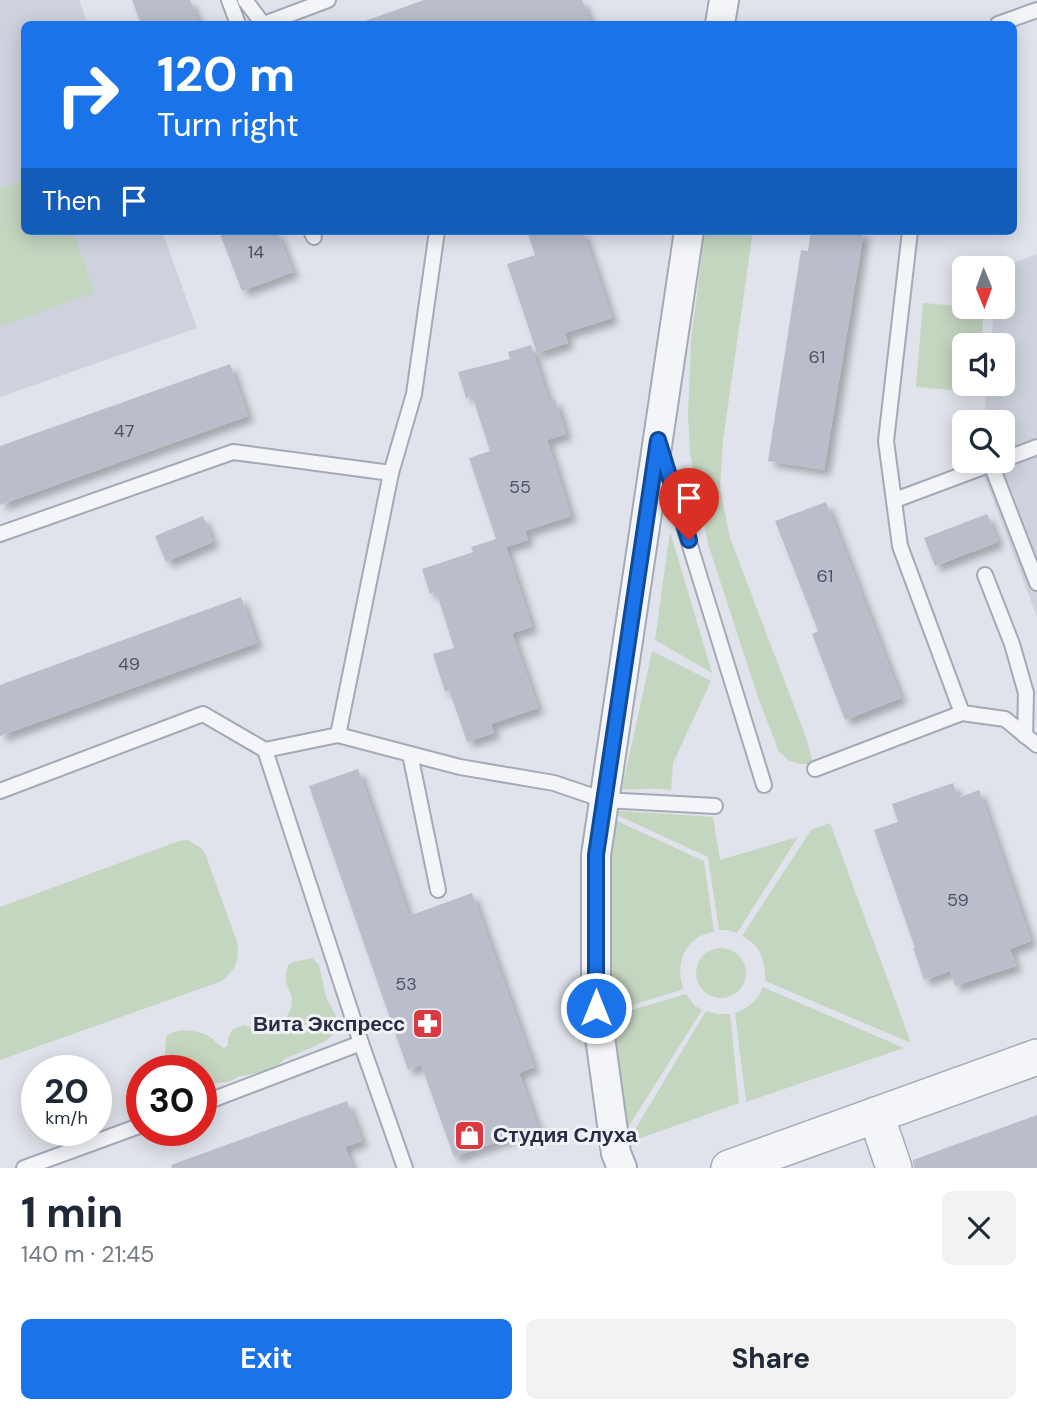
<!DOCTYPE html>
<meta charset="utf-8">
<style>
body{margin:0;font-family:"DM Sans",sans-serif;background:#f2f2f3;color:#1f2937;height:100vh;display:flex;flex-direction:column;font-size:26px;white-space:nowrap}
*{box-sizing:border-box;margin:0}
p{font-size:23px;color:#747a83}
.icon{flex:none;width:38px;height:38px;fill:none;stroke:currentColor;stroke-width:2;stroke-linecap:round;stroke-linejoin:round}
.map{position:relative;height:1168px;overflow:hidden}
.sheet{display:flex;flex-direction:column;background:#fff;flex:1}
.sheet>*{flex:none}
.guide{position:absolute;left:21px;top:21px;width:996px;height:214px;border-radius:10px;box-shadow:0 4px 18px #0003;background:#1a73e8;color:#fff;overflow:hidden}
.needle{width:46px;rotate:179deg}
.buttons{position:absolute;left:952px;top:256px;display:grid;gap:14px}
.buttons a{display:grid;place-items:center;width:63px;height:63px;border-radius:10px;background:#fff;box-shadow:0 4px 18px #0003;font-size:35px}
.speed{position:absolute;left:21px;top:1055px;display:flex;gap:14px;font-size:35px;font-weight:700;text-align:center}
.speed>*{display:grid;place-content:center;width:91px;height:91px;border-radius:50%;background:#fff;box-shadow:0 4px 18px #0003;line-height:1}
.speed small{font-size:18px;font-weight:400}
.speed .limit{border:10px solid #d22;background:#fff;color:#111}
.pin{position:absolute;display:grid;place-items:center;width:60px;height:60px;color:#fff;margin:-72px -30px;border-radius:50% 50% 50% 0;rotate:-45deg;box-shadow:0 0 7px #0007}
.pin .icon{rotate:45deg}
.me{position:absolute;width:77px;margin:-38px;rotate:0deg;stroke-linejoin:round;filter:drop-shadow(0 0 5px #0008)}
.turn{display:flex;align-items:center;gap:24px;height:147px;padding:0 21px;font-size:32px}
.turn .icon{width:91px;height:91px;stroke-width:2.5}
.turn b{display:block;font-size:49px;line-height:60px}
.then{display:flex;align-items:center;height:66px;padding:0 21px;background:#0003;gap:14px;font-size:26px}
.round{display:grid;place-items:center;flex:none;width:74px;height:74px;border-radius:10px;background:#f2f2f3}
.summary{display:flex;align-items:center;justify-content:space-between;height:119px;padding:0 21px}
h1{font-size:42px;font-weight:700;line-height:52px}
.button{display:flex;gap:14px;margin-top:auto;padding:14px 21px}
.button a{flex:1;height:80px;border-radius:10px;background:#1a73e8;color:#fff;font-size:28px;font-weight:700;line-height:80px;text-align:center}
.button a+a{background:#f2f2f3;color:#1f2937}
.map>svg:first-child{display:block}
</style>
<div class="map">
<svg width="1037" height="1168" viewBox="0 0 1037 1168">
<defs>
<filter id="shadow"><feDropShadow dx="6" dy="6" stdDeviation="3.5" flood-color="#0004"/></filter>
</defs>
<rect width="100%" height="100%" fill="#e0e3eb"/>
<g fill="#ced2dd">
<path d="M0 0H79L88 24H24V231H162L197 328 0 397Z"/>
<path d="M1037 254V617L981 468 980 460H1003V422H984L987 383H1003V345H991L994 306H1003V268H1000Z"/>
</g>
<g fill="#c4d5c0">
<path d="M24 180V231H73L95 293 0 326V189Z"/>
<path d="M705 231H753L723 440 720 488 730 538 807 740 812 761 808 764H799L788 760 779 752 758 697 708 544 690 453 688 416 691 341Z"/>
<path d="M923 303 984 308 981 345H964V383H978L977 392 916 387Z"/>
<path d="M670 531 712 673 655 640Z"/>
<path d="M652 651 711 681 673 763 671 790C654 787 639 790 622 789Z"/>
<path d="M606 810 713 817 720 860 798 837 737 933 728 930H719L708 857Z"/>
<path d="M604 815 704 861 714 932C707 933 698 936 693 941 680 953 677 974 684 989L600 1015Z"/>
<path d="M830 823 911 1043 765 981C766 962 760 944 742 936L811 830Z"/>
<path d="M188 840 201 848 205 853 237 942C240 960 236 969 222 981L0 1060V907L179 841Z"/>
<circle cx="721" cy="973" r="25"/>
<path d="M312 958 319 965 326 997 337 1018 336 1033 325 1041 311 1048 284 1059 275 1069 238 1077 231 1081 217 1083 203 1089H201V1071H168L165 1052 166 1037C176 1027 198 1030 210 1037 216 1041 218 1045 224 1048L228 1046V1038L233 1029 244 1025 263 1033 270 1034C278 1025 292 1015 292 1002 292 986 280 986 289 964L294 962Z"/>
<path d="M763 987 904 1048 746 1102 735 1013C748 1009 759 999 763 987Z"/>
<path d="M686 994 695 1006 702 1010 622 1137 601 1019Z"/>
<path d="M706 1011 717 1014H730L739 1103 627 1143Z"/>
</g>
<g fill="#babecb" filter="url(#shadow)">
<path d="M132 0H190L199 24H141Z"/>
<path d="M424 0H582L591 24H366L365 21Z"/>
<path d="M219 231H277L293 272 242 291Z"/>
<path d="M527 231H583L612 318 565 333 568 343 537 353 507 264 535 255Z"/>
<path d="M811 231H864L824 470 768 461 801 250 808 251Z"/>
<path d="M531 345 549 402 555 399 566 434 547 440 571 516 525 531 528 540 506 547 532 627 512 633 538 708 491 724 494 733 467 742 449 690 445 692 433 654 454 648 436 591 430 594 422 569 473 552 471 547 496 539 469 458 490 451 472 395 466 398 458 372 510 359 508 352Z"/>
<path d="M230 364 248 416 0 505V446Z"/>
<path d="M826 502 901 698 845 720 812 634 818 631 775 521Z"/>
<path d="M987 514 998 542 935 566 924 538Z"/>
<path d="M203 516 213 542 166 562 155 536Z"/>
<path d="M241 597 257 643 0 736V685Z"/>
<path d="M358 769 409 916 472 893 534 1067 519 1073 538 1128 454 1157 421 1065 408 1070 309 786Z"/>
<path d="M953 783 958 798 979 790 1031 941 1010 949 1016 966 955 986 950 971 924 980 913 948H915L874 830 898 822 892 804Z"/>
<path d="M347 1101 362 1141 345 1147 353 1168H172L171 1165Z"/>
<path d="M1037 1115V1168H914L913 1160Z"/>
</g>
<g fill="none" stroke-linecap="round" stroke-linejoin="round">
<defs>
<g id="service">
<path d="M229 0 238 24"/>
<path d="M245 0 263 24"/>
<path d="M264 24 328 0"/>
<path d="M998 24 1037 10"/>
<path d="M311 231 314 237"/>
<path d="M910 231 886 441 900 546 962 713"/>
<path d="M662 455 764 785"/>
<path d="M1003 460 1037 447"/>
<path d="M991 464 1037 583"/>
<path d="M895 500 1002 460"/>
<path d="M0 534 233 452 391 473"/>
<path d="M985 575 1012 644 1026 693 1025 736"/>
<path d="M338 735 460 767 554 783 604 800 715 806"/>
<path d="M410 754 438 890"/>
<path d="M815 769 962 713 1005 719 1037 745"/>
<path d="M0 791 203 714 265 750"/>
<path d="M201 1104 361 1043"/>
<path d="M24 1168 142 1125"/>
<path d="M405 1168 361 1043 265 750 338 735 391 473 414 394 437 231"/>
</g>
<g id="minor">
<path d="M720 24 724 0"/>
<path d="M622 1168 616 1153 596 1008V855L689 231"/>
</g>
<g id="tertiary">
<path d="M876 1115 894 1168"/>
<path d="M729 1168 1037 1057"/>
</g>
</defs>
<use href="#service" stroke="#a5a9b6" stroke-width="18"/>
<use href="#minor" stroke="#a5a9b6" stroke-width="32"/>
<use href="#tertiary" stroke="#a5a9b6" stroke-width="38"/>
<use href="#service" stroke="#f3f5f8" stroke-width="14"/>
<use href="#minor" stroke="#f3f5f8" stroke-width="28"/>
<use href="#tertiary" stroke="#f3f5f8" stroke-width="35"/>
</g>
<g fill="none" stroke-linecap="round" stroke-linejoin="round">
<defs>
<path id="route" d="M596 1008V855L658 440 689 540"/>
</defs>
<use href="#route" stroke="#114b97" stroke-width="18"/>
<use href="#route" stroke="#1a73e8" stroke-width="12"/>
</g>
<defs>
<symbol id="pharmacy-square" viewBox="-11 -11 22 22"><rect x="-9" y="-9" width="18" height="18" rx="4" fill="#db3941" stroke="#f0f2f8"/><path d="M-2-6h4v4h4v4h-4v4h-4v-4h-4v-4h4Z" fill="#fff"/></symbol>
<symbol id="shop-square" viewBox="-11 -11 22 22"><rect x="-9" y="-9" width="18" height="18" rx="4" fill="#db3941" stroke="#f0f2f8"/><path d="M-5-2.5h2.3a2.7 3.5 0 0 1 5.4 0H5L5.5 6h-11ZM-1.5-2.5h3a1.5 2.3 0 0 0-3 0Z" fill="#fff"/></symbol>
</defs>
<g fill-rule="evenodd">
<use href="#pharmacy-square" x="410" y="1006" width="35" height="35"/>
<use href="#shop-square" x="452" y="1118" width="35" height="35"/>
</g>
<g text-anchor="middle" stroke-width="6" stroke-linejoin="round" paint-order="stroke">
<g font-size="18" fill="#4c5266">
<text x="256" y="258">14</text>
<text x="817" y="363">61</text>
<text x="124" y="437">47</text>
<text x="520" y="493">55</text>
<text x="825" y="582">61</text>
<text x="129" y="670">49</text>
<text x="958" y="906">59</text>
<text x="406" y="990">53</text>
</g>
<g font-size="21" font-weight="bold" fill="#272e44" stroke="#f0f2f8" text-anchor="end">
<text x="405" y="1031">Вита Экспресс</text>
<text x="493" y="1142" text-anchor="start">Студия Слуха</text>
</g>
</g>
</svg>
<div class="buttons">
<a><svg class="needle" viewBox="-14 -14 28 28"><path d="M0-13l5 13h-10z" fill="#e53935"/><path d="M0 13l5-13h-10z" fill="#747a83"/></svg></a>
<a><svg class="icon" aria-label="sound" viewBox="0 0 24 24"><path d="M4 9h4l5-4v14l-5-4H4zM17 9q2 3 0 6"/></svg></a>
<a><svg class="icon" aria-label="search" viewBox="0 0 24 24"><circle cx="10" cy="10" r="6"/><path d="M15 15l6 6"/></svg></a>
</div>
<div class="speed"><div>20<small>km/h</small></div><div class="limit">30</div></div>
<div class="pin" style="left:689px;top:540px;background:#d93025"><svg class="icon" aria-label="arrive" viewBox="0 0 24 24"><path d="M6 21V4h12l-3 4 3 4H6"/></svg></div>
<svg class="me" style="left:596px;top:1008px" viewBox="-20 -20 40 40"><circle r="17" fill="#1a73e8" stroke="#fff" stroke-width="3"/><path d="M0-11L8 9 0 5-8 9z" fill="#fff"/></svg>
<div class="guide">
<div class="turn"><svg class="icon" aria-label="right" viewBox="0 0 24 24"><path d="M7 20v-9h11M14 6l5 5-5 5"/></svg><div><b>120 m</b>Turn right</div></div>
<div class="then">Then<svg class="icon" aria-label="arrive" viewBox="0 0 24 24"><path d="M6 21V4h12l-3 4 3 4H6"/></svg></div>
</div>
</div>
<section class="sheet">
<div class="summary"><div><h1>1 min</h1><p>140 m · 21:45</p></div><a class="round"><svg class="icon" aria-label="close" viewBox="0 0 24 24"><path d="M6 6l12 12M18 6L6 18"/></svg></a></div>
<div class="button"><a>Exit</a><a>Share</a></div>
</section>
